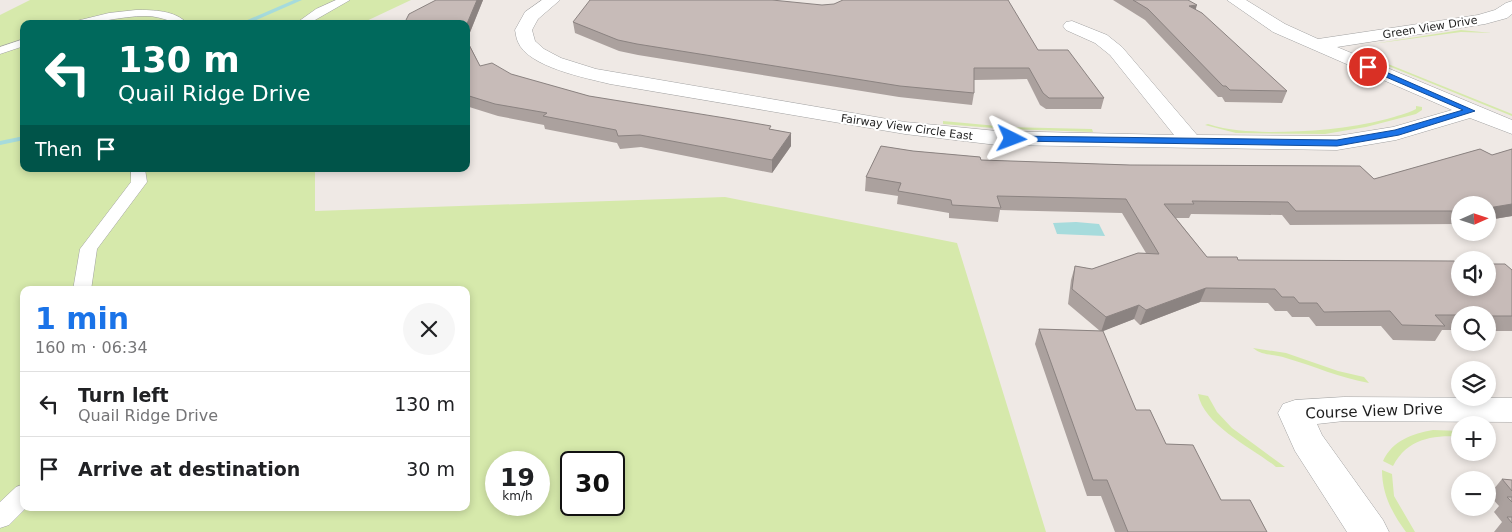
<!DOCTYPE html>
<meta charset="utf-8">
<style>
body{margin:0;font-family:"DejaVu Sans",sans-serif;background:#f6f6f6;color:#202124;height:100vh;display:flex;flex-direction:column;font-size:19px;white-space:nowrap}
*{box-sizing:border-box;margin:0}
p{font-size:16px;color:#757577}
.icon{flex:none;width:28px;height:28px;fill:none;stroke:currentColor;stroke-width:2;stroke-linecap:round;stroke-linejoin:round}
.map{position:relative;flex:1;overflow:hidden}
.side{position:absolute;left:20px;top:286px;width:450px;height:225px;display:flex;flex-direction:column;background:#fff;border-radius:10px;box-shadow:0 2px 8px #0003}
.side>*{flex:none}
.guide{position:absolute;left:20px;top:20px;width:450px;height:152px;border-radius:10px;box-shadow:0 2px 8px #0003;background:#00695c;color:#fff;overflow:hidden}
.needle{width:32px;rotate:87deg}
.buttons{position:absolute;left:1451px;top:196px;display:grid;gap:10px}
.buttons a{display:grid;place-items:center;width:45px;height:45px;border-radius:50%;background:#fff;box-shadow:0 2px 8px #0003;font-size:25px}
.speed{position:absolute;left:485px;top:451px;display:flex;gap:10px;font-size:25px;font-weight:700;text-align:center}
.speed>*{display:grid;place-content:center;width:65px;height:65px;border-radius:50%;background:#fff;box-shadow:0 2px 8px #0003;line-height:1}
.speed small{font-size:12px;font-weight:400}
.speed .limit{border:2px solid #111;border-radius:8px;background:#fff;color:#111}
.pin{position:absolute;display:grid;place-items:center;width:42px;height:42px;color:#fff;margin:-21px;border:2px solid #fff;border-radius:50%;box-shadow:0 1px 5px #0007}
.me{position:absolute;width:55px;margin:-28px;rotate:93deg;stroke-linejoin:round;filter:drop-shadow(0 0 4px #0008)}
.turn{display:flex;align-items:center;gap:18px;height:105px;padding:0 15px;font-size:22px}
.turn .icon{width:65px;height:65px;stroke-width:2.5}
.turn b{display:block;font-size:35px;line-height:42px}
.then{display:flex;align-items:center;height:48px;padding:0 15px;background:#0003;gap:10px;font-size:19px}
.round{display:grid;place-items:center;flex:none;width:52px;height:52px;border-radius:26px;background:#f6f6f6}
.headline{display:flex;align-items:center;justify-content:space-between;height:85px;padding:0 15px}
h1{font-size:30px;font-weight:700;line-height:38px;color:#1a73e8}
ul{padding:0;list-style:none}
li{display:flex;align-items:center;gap:15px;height:65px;padding:0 15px;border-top:1px solid #e0e0e0}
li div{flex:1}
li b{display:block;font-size:19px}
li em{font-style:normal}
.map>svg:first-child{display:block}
</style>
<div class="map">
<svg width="1512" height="532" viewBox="0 0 1512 532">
<rect width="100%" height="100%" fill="#efe9e5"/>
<g fill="#d6e9ab" fill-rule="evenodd">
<path d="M30 0H411L360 24H24V169H315V211L725 197 957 243 1046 532H0V15ZM24 290H466V508H24ZM496 462H539V505H496ZM571 462H614V505H571Z"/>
<path d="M1461 30 1492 33 1461 32 1372 44Z"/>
<path d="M1364 52 1369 53 1388 64 1512 114V116L1386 65Z"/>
<path d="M1416 106 1422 107V110L1416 114 1366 127 1325 134 1236 133 1205 125 1208 124C1228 131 1248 131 1269 132 1309 132 1347 129 1387 119 1396 116 1407 114 1416 109Z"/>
<path d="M943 121 1008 127 1092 129 1093 132 1006 129 943 124Z"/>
<path d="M1253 348 1286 353 1338 371 1364 377 1369 383C1340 378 1314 366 1286 358 1275 354 1262 356 1253 348Z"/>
<path d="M1198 394 1208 396 1217 412 1232 428 1285 467H1276C1253 448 1204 426 1198 394Z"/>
<path d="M1433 430 1460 431V436C1431 436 1408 438 1393 466L1383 461C1393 440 1412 434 1433 430Z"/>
<path d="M1382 470 1392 474 1394 496 1415 532H1406C1392 513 1382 494 1382 470Z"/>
</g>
<path fill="#a6dbdc" d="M1076 222 1099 224 1105 236 1057 234 1053 223Z"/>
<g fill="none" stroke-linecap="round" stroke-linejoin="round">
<g fill="#a6dbdc" fill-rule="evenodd">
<path d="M294 0H302L247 24H238Z"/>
<path d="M24 136V140L0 145V141Z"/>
</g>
<defs>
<g id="lane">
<path d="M336 0H350L308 24H295L316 9Z"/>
<path d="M136 10C154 10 175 10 188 24 173 24 162 16 146 16 120 16 96 24 71 24L72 22 109 13Z"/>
<path d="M24 39V46L0 54V47Z"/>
<path d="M131 169H145L147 182 97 249 91 290H73L80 249 131 182Z"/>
<path d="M24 484V508H26L9 525 0 528V502L16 487Z"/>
</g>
<g id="street">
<path d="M542 0H560L538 19 532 30 535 41 544 49 561 58 596 69 905 122 997 131 1174 135 1110 55 1095 43 1066 30 1063 26 1066 22 1072 21 1107 35 1122 47 1197 135 1337 136 1393 127 1452 110 1273 32 1227 0H1246L1285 24 1318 39 1478 15 1495 10 1506 3 1512 1V14L1507 18 1485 24 1337 47 1512 120V134L1470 118 1396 140 1337 150 997 145 905 134 610 84C586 78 528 67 518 42 516 38 516 34 515 30L525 12Z"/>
<path d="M1344 397 1512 398V422L1344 421 1317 424 1322 435 1383 520 1389 532H1347L1295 451 1278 413 1283 404 1295 400Z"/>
</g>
</defs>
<use href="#lane" stroke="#a2a2a2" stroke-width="1"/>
<use href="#street" stroke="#a2a2a2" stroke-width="1"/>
<use href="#lane" fill="#fff" fill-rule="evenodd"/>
<use href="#street" fill="#fff" fill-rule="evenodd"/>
</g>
<g fill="#aba19e">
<path d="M436 0H483L467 40 480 66 589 96 791 133V146L772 173 641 147 620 149 617 143 545 129 544 125 498 116 466 106V24Z"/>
<path d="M1113 0H1188L1196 10 1287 91 1282 103 1225 102 1222 97H1218L1145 20Z"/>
<path d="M573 22 1038 50 1104 98 1101 109H1046L1040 105 1027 79 974 80V93L972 105 899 97 638 55 619 51 575 33Z"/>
<path d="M881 146 913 151 980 157 981 160 1130 165 1360 166 1374 179 1480 149 1492 155 1512 149V216L1488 220V205H1460V224L1290 225 1282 215 1191 214 1189 218H1176L1207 257H1237L1238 260 1454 261 1457 263H1460V288H1488V264H1505L1512 270V331H1488V315H1460V330H1442L1435 341 1393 340 1381 326H1316L1309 317H1292L1287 311H1275L1268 303 1200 302 1140 325 1134 319 1102 331 1136 410H1150L1166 444 1193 445 1221 500H1250L1267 532H1115L1101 496H1087L1035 344 1039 329 1100 331 1068 304 1071 280 1075 266 1092 269 1138 253H1146L1122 213 1000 210 998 222 949 218V213L897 204 898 196 865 191 866 177Z"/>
<path d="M1502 479 1512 480V532H1494L1502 522 1494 512 1499 506 1489 495Z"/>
</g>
<g fill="#8b8381">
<path d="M477 0H483L466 42V26Z"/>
<path d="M1197 5 1194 15 1189 6Z"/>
<path d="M791 133V146L772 173V160Z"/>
<path d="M1512 204V216L1488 220V208Z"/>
<path d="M1206 288 1200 302 1140 325 1146 310Z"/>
<path d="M1139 305 1134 319 1101 332 1106 317Z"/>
</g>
<g fill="#c7bbb8" stroke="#8b8381">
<path d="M436 0H477L466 26V24H404L409 14Z"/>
<path d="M590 0H772L822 5 834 4 843 0H1008L1038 50H1068L1104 98H1049L1043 93 1029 68H974V93L900 86 637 44 618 40 573 22Z"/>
<path d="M1133 0H1188L1197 5 1189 6 1202 13 1287 91 1230 90 1226 86H1223L1148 9Z"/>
<path d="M466 39 480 66 492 63 511 74 589 96 725 118 771 126 769 129 791 133 772 160 640 135 618 136 616 130 543 116 547 113 495 104 466 95Z"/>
<path d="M881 146 913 151 980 157 981 160 1130 165 1360 166 1374 179 1480 149 1492 155 1512 149V204L1488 208V205H1460V211H1296L1288 202 1192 201 1194 204H1164L1207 257H1237L1238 260 1454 261 1457 263H1460V288H1488V264H1505L1512 270V316H1488V315H1435L1445 326 1402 325 1390 311 1324 312 1317 303H1299L1294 297H1282L1275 289 1206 288 1146 310 1139 305 1106 317 1072 289 1075 266 1092 269 1138 253 1159 254 1126 199 997 196 1001 208 952 205 951 200 898 191 901 183 866 177Z"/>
<path d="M1039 329 1103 331 1136 410H1150L1166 444 1193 445 1221 500H1250L1267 532H1128L1107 480H1093Z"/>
<path d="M1502 479 1512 480V491Z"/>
<path d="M1507 497H1512V502Z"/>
<path d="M1507 517H1512V523Z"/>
</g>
<path fill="#1a73e8" stroke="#114b97" d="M1365 65H1370L1475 111 1399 135 1337 146 1012 141 1007 139 1012 136 1337 140 1395 130 1463 110 1365 68Z"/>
<g text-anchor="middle" stroke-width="4" stroke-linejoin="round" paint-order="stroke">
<g font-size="11" fill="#1e1e1e" stroke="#fff">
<text transform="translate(1430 27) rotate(-9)" y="4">Green View Drive</text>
<text transform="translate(907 127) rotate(8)" y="4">Fairway View Circle East</text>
</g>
<g font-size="15" fill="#1e1e1e" stroke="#fff">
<text transform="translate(1374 411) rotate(-2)" y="5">Course View Drive</text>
</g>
</g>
</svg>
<div class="buttons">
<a><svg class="needle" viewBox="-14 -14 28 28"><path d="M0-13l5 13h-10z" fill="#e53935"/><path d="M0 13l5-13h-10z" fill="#757577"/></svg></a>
<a><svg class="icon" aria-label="sound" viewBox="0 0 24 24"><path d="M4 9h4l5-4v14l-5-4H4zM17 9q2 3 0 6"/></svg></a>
<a><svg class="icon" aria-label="search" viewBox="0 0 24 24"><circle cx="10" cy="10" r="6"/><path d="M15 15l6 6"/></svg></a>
<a><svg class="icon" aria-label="layers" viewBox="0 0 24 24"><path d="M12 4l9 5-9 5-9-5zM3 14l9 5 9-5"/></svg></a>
<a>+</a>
<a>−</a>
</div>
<div class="speed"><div>19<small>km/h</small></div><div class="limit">30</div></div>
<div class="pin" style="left:1368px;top:67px;background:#d93025"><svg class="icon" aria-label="arrive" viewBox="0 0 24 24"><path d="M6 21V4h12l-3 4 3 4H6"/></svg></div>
<svg class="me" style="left:1012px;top:139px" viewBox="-20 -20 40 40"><path d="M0-17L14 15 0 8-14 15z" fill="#1a73e8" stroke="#fff" stroke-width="4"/></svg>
<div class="guide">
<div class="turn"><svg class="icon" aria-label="left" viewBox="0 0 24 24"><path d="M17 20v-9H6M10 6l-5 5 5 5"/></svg><div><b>130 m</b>Quail Ridge Drive</div></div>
<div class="then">Then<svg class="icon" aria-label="arrive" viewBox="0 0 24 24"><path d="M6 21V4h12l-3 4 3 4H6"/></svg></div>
</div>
<section class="side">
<div class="headline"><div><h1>1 min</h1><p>160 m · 06:34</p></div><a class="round"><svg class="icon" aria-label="close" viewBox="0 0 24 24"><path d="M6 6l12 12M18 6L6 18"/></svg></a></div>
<ul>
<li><svg class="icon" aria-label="left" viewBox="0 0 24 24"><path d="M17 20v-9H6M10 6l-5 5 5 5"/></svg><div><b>Turn left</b><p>Quail Ridge Drive</p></div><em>130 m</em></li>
<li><svg class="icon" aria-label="arrive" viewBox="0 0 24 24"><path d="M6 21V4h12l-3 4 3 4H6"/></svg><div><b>Arrive at destination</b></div><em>30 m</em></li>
</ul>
</section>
</div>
